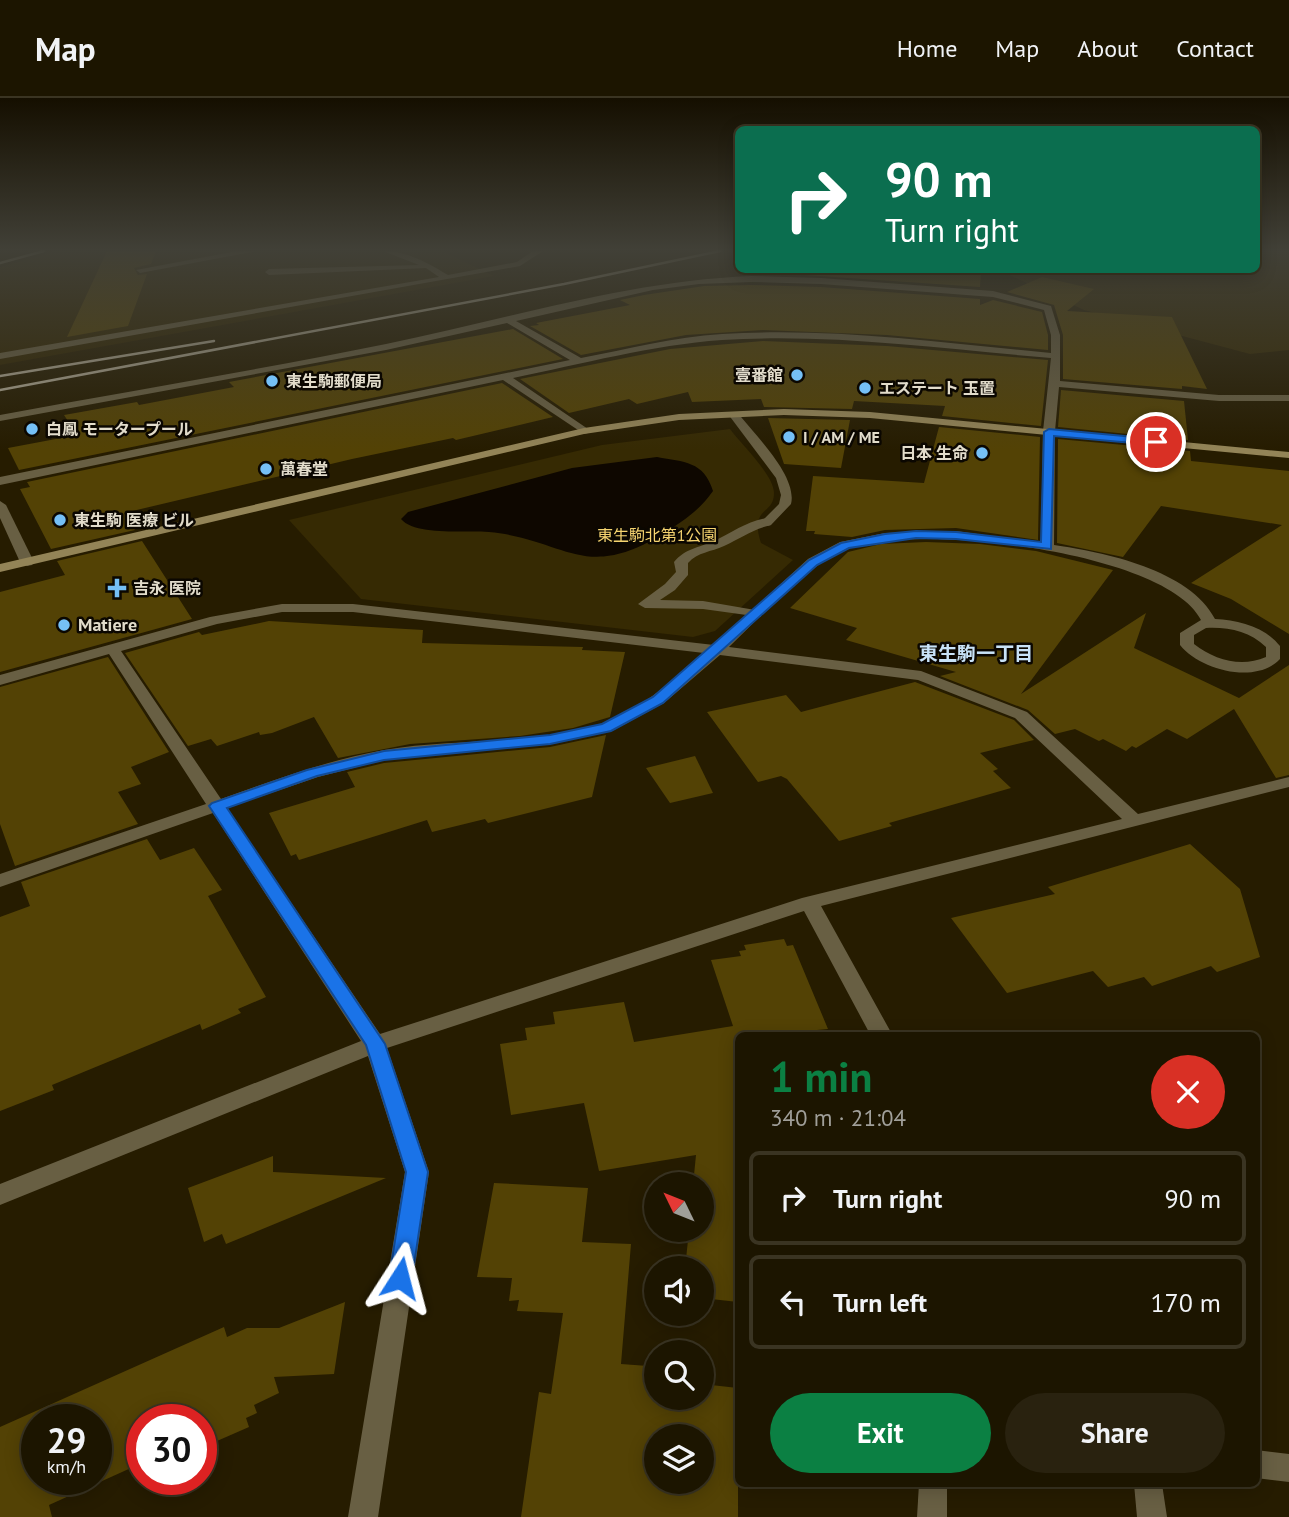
<!DOCTYPE html>
<meta charset="utf-8">
<style>
body{margin:0;font-family:"PT Sans","Noto Sans JP",sans-serif;background:#29220f;color:#f1f3f6;height:100vh;display:flex;flex-direction:column;font-size:26px;white-space:nowrap}
*{box-sizing:border-box;margin:0}
p{font-size:23px;color:#a09f99}
.icon{flex:none;width:38px;height:38px;fill:none;stroke:currentColor;stroke-width:2;stroke-linecap:round;stroke-linejoin:round}
.map{position:relative;flex:1;overflow:hidden}
.panel{position:absolute;left:735px;top:934px;width:525px;height:455px;display:flex;flex-direction:column;background:#1c1500;border-radius:10px;box-shadow:0 4px 18px #0003,0 0 0 2px #3a3422}
.panel>*{flex:none}
.guide{position:absolute;left:735px;top:28px;width:525px;height:147px;border-radius:10px;box-shadow:0 4px 18px #0003,0 0 0 2px #3a3422;background:#0b6e4f;color:#fff;overflow:hidden}
.needle{width:46px;rotate:313deg}
.controls{position:absolute;left:644px;top:1074px;display:grid;gap:14px}
.controls a{display:grid;place-items:center;width:70px;height:70px;border-radius:50%;background:#1c1500;box-shadow:0 4px 18px #0003,0 0 0 2px #3a3422;font-size:35px}
.speed{position:absolute;left:21px;top:1306px;display:flex;gap:14px;font-size:35px;font-weight:700;text-align:center}
.speed>*{display:grid;place-content:center;width:91px;height:91px;border-radius:50%;background:#1c1500;box-shadow:0 4px 18px #0003,0 0 0 2px #3a3422;line-height:1}
.speed small{font-size:18px;font-weight:400}
.speed .limit{border:10px solid #d22;background:#fff;color:#111}
.pin{position:absolute;display:grid;place-items:center;width:60px;height:60px;color:#fff;margin:-30px;border:4px solid #fff;border-radius:50%;box-shadow:0 2px 7px #0007}
.me{position:absolute;width:77px;margin:-38px;rotate:9deg;stroke-linejoin:round;filter:drop-shadow(0 0 5px #0008)}
.turn{display:flex;align-items:center;gap:24px;height:147px;padding:0 35px;font-size:32px}
.turn .icon{width:91px;height:91px;stroke-width:2.5}
.turn b{display:block;font-size:49px;line-height:60px}
.round{display:grid;place-items:center;flex:none;width:74px;height:74px;border-radius:37px;background:#29220f}
.headline{display:flex;align-items:center;justify-content:space-between;height:119px;padding:0 35px}
h1{font-size:42px;font-weight:700;line-height:52px;color:#0b8043}
.primary-button{display:flex;gap:14px;margin-top:auto;padding:14px 35px}
.primary-button a{flex:1;height:80px;border-radius:42px;background:#0b8043;color:#fff;font-size:28px;font-weight:700;line-height:80px;text-align:center}
.primary-button a+a{background:#29220f;color:#f1f3f6}
ul{padding:0;list-style:none}
li{display:flex;align-items:center;gap:21px;height:94px;margin:0 14px 10px;padding:0 21px;border:4px solid #3a3422;border-radius:10px}
li div{flex:1}
li b{display:block;font-size:26px}
li em{font-style:normal}
header{display:flex;align-items:center;gap:42px;box-sizing:border-box;height:98px;padding:0 35px;background:#1c1500;border-bottom:2px solid #3a3422}
header strong{font-size:33px}
nav{display:flex;gap:38px;margin-inline-start:auto;font-size:24px}
.map>svg:first-child{display:block}
</style>
<header>
<strong>Map</strong>
<nav><a>Home</a><a>Map</a><a>About</a><a>Contact</a></nav>
</header>
<div class="map">
<svg width="1289" height="1419" viewBox="0 0 1289 1419">
<rect width="100%" height="100%" fill="#261c00"/>
<path fill="#312500" d="M58 153H442L494 178 0 267V169Z"/>
<g fill="#362a03">
<path d="M1257 153H1289V252L1250 256 1084 212 999 172H1256Z"/>
<path d="M730 331C741 346 774 377 774 395 774 418 749 408 761 445L793 462 715 533 693 539 361 501 289 422 602 347Z"/>
</g>
<path fill="#0e0700" d="M657 359C684 364 704 363 713 393 699 413 682 424 661 437 583 484 565 441 489 434 467 432 415 438 401 421L408 414 572 370Z"/>
<g fill="#534205" fill-rule="evenodd">
<path d="M107 153H156L151 166 134 170 138 177 147 176 128 228 67 239Z"/>
<path d="M826 172 981 174 980 189 790 176Z"/>
<path d="M1042 179 1094 191 1067 213 1172 219 1207 291 1182 288V291L1063 281V237L1054 207 1007 194Z"/>
<path d="M751 187 821 189 980 201V207L993 202 1042 214 1048 237V252L887 237 763 232 686 237 581 257 530 228 539 227 536 225 630 207 620 202 644 197 704 188Z"/>
<path d="M513 231 563 261 19 372 8 350 77 337 64 317 137 304 139 307 234 289 229 284Z"/>
<path d="M763 243 887 248 1048 262 1041 328 942 318 945 308 854 303 852 311 764 309 761 301 692 304 688 294 637 306 629 301 569 315 520 281 670 251Z"/>
<path d="M502 285 553 319 456 342 453 340 352 361 124 415 135 432 51 451 20 391 30 389 27 384Z"/>
<path d="M1061 292 1184 303 1188 342 1058 329Z"/>
<path d="M768 320 850 322 841 370 784 366Z"/>
<path d="M939 329 1040 339 1038 442 956 430 885 432 852 439 814 436 815 433H806L813 378 924 385Z"/>
<path d="M1058 341 1190 353 1191 363 1289 373V536L1231 501 1191 485 1282 427 1161 408 1123 459 1057 445Z"/>
<path d="M142 443 192 521 0 574V494L65 477 57 463Z"/>
<path d="M926 444 980 446 1036 453 1113 472 1021 596 1146 515 1134 550 1239 600 1289 567V677L1276 680 1234 611 1187 641 1167 631 1136 650 1132 648 1126 653 1103 641 1099 643 1075 631 1055 636 1028 612 940 578 956 574 846 542 857 530 790 510 848 454 881 446Z"/>
<path d="M269 523 423 532 422 545 583 549 582 552 625 554 610 619 573 630 520 638 410 646 338 660 314 619 272 635 260 637 259 634 217 648 211 641 188 648 125 555 199 534 202 537Z"/>
<path d="M108 559 169 654 131 669 141 686 118 694 138 726 15 768 0 726V589Z"/>
<path d="M915 584 1014 622 1034 642 980 655 998 671 993 673 1011 690 889 725 892 728 839 743 787 681 781 678 758 684 707 614 786 597 801 614Z"/>
<path d="M606 637 592 699 488 725 485 721 432 734 427 722 299 762 296 756 291 758 269 715 355 689 347 674 384 665 550 649Z"/>
<path d="M695 658 713 695 670 705 646 670Z"/>
<path d="M147 741 160 762 194 750 222 792 208 798 266 899 238 911 241 915 202 932 200 926 52 987 54 992 0 1013V819L30 808 21 784Z"/>
<path d="M1190 746 1240 791 1260 859 1217 874 1211 868 1152 888 1144 879 1108 889 1093 873 1007 895 951 820 1055 796 1048 789Z"/>
<path d="M784 841 787 848 793 847 828 931 817 932 820 938H738V1204L702 1200V1171H685L689 1132H702V1087H693L696 1057 599 1073 584 1005 511 1017 500 946 527 942 525 930 555 926 553 914 624 904 634 944 733 928 711 862 741 858 739 853 746 852 744 847Z"/>
<path d="M273 1058V1074L386 1080 226 1146 222 1136 204 1144 188 1090Z"/>
<path d="M494 1085 588 1090 582 1144 631 1146 621 1266 648 1268 647 1279 656 1280V1300H702V1286L738 1290V1419H521L539 1294 551 1296 563 1215 517 1213 519 1202 509 1203 512 1180 477 1179ZM656 1339H702V1384H656Z"/>
<path d="M345 1204 334 1276 274 1279 279 1295 254 1307 257 1315 246 1320 249 1329 201 1350V1321H142V1365L49 1407 52 1419H0V1329L224 1229 227 1239 247 1230H279ZM37 1321H96V1381H37Z"/>
</g>
<g fill="none" stroke-linecap="round" stroke-linejoin="round">
<g fill="#685f43" fill-rule="evenodd">
<path d="M237 153H257L140 175 136 172Z"/>
<path d="M383 153C407 153 428 165 448 177L517 164 533 153H543L520 168 0 261V255L439 179 426 170 269 177 265 174 269 171 419 167Z"/>
<path d="M767 420 771 421V427C753 431 741 440 724 448 711 454 698 454 688 465V477L675 492 660 502 703 503 761 513V519L703 511 645 510 638 506 665 486 676 474 674 464C686 450 698 450 714 443 733 434 746 424 767 420Z"/>
</g>
<g fill="#685f43" fill-rule="evenodd">
<path d="M751 178 821 180 993 193 1051 208 1060 237V283L1219 297H1289V303H1219L1059 289 1055 333 1054 447C1104 454 1190 472 1215 521 1239 522 1265 529 1280 548V561C1256 587 1200 572 1180 547V535L1201 522C1167 453 914 424 848 451 804 468 763 517 729 549L921 573 1027 614 1138 716 1289 679V689L821 808 893 938H871L804 813 387 950 429 1074 378 1419H348L405 1074 368 958 0 1107V1086L361 943 213 715 0 789V776L206 706 109 556 0 587V577L210 519 282 506H353L714 547 808 461 840 444 885 435 956 433 1041 445 1043 333 1051 260C942 251 832 235 722 242 652 247 582 266 513 280L588 331V335L584 336 503 282 0 387V379L570 262 507 225 386 252 0 323V317C129 293 258 272 386 246 508 221 627 183 751 178ZM751 184 821 186 993 199 1044 212 1051 237V255C942 245 832 229 722 236 674 239 628 251 581 260L516 223 653 192 699 186ZM282 514H353L704 555C673 581 640 614 600 626 531 648 454 640 384 652 328 662 274 682 221 701L121 553 217 526ZM1206 530C1229 529 1249 533 1266 549V559C1241 570 1215 562 1194 546V537ZM720 557 918 582 1015 620 1122 721 802 800 380 936 227 710 318 679 384 662 550 646 612 633 664 605Z"/>
<path d="M729 314H737C754 336 798 378 791 406L771 427 767 428 761 424 779 406 781 397 776 380 728 316Z"/>
<path d="M0 403 6 407 34 464 32 467 27 468 20 464 0 420Z"/>
<path d="M1256 1352 1289 1356V1384L1256 1380Z"/>
<path d="M919 1386H947V1419H917Z"/>
<path d="M1134 1386H1162L1167 1419H1137Z"/>
</g>
<path fill="#938457" fill-rule="evenodd" d="M784 311 870 314 1289 354V360L870 320 784 317 679 322 584 336 0 474V466L584 330 679 316Z"/>
<g stroke="#aaa38e" stroke-width="2.5">
<path d="M0 165 44 153"/>
<path d="M0 278 214 243"/>
<path d="M0 292 564 186 720 153"/>
</g>
</g>
<linearGradient id="sky" x2="0" y2="1"><stop stop-color="#150f00"/><stop offset="0.43" stop-color="#414037"/><stop offset="1" stop-color="#414037" stop-opacity="0"/></linearGradient>
<rect width="1289" height="352" fill="url(#sky)"/>
<path fill="#1a73e8" stroke="#114b97" stroke-width="2" d="M1049 331 1156 341 1161 344 1156 347 1054 338 1051 451 956 441 916 440 849 450 817 467 663 605 611 633 550 646 384 662 317 678 227 710 385 946 428 1074 412 1180 409 1187 400 1190 392 1187 389 1180 406 1074 366 947 209 708 212 705 307 672 384 653 550 637 602 626 653 599 809 462 841 445 885 436 916 433 956 434 1041 444 1044 334Z"/>
<g fill="#75c0f6" stroke="#0b0701" stroke-width="2.5">
<circle cx="797" cy="277" r="7"/>
<circle cx="272" cy="283" r="7"/>
<circle cx="865" cy="290" r="7"/>
<circle cx="32" cy="331" r="7"/>
<circle cx="789" cy="339" r="7"/>
<circle cx="982" cy="355" r="7"/>
<circle cx="266" cy="371" r="7"/>
<circle cx="60" cy="422" r="7"/>
<path d="M113.5 479.5h7v7h7v7h-7v7h-7v-7h-7v-7h7z"/>
<circle cx="64" cy="527" r="7"/>
</g>
<g text-anchor="middle" stroke-width="5" stroke-linejoin="round" paint-order="stroke">
<g font-size="16" font-weight="bold" fill="#e2dccb" stroke="#0b0701" text-anchor="start">
<text x="783" y="283" text-anchor="end">壹番館</text>
<text x="286" y="289">東生駒郵便局</text>
<text x="879" y="296">エステート 玉置</text>
<text x="46" y="337">白鳳 モータープール</text>
<text x="803" y="345">I / AM / ME</text>
<text x="968" y="361" text-anchor="end">日本 生命</text>
<text x="280" y="377">萬春堂</text>
<text x="74" y="428">東生駒 医療 ビル</text>
<text x="133" y="496">吉永 医院</text>
</g>
<g font-size="16" fill="#f6d470" stroke="#0b0701">
<text x="657" y="443">東生駒北第1公園</text>
</g>
<g font-size="18" font-weight="bold" fill="#e2dccb" stroke="#0b0701" text-anchor="start">
<text x="78" y="533">Matiere</text>
</g>
<g font-size="19" font-weight="bold" fill="#c8e2f7" stroke="#0b0701">
<text x="976" y="562">東生駒一丁目</text>
</g>
</g>
</svg>
<div class="controls">
<a><svg class="needle" viewBox="-14 -14 28 28"><path d="M0-13l5 13h-10z" fill="#e53935"/><path d="M0 13l5-13h-10z" fill="#a09f99"/></svg></a>
<a><svg class="icon" aria-label="sound" viewBox="0 0 24 24"><path d="M4 9h4l5-4v14l-5-4H4zM17 9q2 3 0 6"/></svg></a>
<a><svg class="icon" aria-label="search" viewBox="0 0 24 24"><circle cx="10" cy="10" r="6"/><path d="M15 15l6 6"/></svg></a>
<a><svg class="icon" aria-label="layers" viewBox="0 0 24 24"><path d="M12 4l9 5-9 5-9-5zM3 14l9 5 9-5"/></svg></a>
</div>
<div class="speed"><div>29<small>km/h</small></div><div class="limit">30</div></div>
<div class="pin" style="left:1156px;top:344px;background:#d93025"><svg class="icon" aria-label="arrive" viewBox="0 0 24 24"><path d="M6 21V4h12l-3 4 3 4H6"/></svg></div>
<svg class="me" style="left:400px;top:1180px" viewBox="-20 -20 40 40"><path d="M0-17L14 15 0 8-14 15z" fill="#1a73e8" stroke="#fff" stroke-width="4"/></svg>
<div class="guide">
<div class="turn"><svg class="icon" aria-label="right" viewBox="0 0 24 24"><path d="M7 20v-9h11M14 6l5 5-5 5"/></svg><div><b>90 m</b>Turn right</div></div>
</div>
<section class="panel">
<div class="headline"><div><h1>1 min</h1><p>340 m · 21:04</p></div><a class="round" style="background:#d93025;color:#fff"><svg class="icon" aria-label="close" viewBox="0 0 24 24"><path d="M6 6l12 12M18 6L6 18"/></svg></a></div>
<ul>
<li><svg class="icon" aria-label="right" viewBox="0 0 24 24"><path d="M7 20v-9h11M14 6l5 5-5 5"/></svg><div><b>Turn right</b></div><em>90 m</em></li>
<li><svg class="icon" aria-label="left" viewBox="0 0 24 24"><path d="M17 20v-9H6M10 6l-5 5 5 5"/></svg><div><b>Turn left</b></div><em>170 m</em></li>
</ul>
<div class="primary-button"><a>Exit</a><a>Share</a></div>
</section>
</div>
